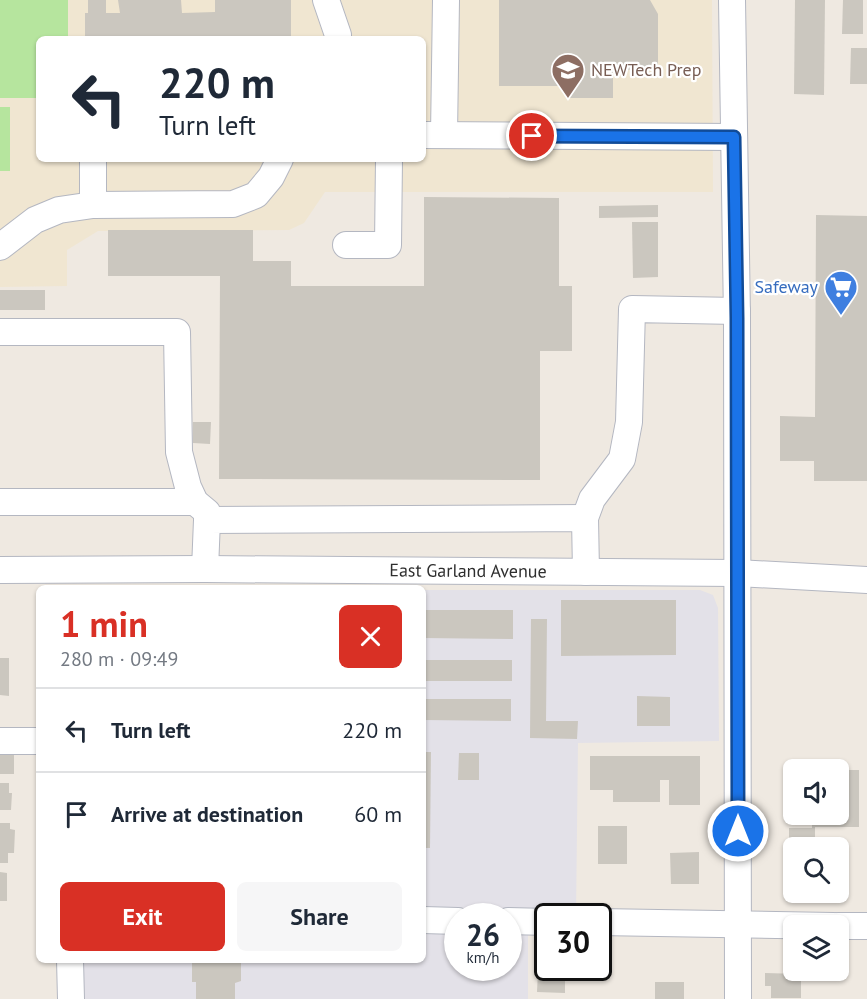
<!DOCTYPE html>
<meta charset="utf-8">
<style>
body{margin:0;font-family:"PT Sans",sans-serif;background:#f6f6f7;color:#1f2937;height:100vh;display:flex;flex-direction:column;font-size:22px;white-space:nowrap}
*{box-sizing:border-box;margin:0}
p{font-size:20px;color:#747a83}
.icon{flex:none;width:33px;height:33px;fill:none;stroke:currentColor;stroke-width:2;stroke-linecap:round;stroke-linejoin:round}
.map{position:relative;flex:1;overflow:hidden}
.sheet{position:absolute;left:36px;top:585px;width:390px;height:378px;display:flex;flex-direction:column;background:#fff;border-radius:9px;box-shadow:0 2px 4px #0004}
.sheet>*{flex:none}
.banner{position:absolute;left:36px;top:36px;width:390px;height:126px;border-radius:9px;box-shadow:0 2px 4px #0004;background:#fff;color:#1f2937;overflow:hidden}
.tools{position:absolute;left:783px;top:759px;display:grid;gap:12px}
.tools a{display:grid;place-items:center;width:66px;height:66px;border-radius:9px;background:#fff;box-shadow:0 2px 4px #0004;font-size:30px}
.speed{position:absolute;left:444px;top:903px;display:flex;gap:12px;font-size:30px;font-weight:700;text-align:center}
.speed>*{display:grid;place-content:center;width:78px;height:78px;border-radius:50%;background:#fff;box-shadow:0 2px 4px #0004;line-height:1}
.speed small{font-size:15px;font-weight:400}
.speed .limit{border:3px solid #111;border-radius:9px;background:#fff;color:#111}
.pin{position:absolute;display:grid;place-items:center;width:51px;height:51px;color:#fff;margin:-26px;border:3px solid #fff;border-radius:50%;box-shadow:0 2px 6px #0007}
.me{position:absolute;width:66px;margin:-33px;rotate:0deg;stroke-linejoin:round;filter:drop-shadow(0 0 4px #0008)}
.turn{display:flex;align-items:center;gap:21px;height:126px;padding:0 24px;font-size:27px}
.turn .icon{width:78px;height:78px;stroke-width:2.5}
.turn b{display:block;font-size:42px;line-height:51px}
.round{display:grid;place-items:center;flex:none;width:63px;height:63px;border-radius:9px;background:#f6f6f7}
.overview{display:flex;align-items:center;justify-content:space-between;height:102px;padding:0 24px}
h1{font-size:36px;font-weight:700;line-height:45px;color:#d93025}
.button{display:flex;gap:12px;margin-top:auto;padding:12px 24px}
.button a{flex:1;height:69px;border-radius:9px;background:#d93025;color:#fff;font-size:24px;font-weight:700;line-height:69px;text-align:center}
.button a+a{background:#f6f6f7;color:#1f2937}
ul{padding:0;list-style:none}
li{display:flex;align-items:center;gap:18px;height:84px;padding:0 24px;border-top:2px solid #e0e1e3}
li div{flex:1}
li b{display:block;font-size:22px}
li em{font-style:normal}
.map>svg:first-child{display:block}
</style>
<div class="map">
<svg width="867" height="999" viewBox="0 0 867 999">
<rect width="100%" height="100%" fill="#efe9e1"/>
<path fill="#e3e1e8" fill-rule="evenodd" d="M423 590H700L713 595 718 608 719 741 578 743 576 916H548L547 935H528V999H82V960H423ZM458 916H508V968H458Z"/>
<path fill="#f0e6d1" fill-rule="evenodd" d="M0 0H712L713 192H325L304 223 289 230 98 231 67 250V286L0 287ZM39 39H423V159H39Z"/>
<g fill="#b6e59e">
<path d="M0 0H68V39H39V98H0Z"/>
<rect x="0" y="107" width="10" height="64"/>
</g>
<g fill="#cbc7bf">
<path d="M88 0H106V13H120L118 0H181L182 13 215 12V0H291V39H85V13H88Z"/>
<path d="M499 0H650L658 14V70H613V98H568V86H499Z"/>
<path d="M795 0H825L824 95 794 94Z"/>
<path d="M843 0H863V34H842Z"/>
<path d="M851 48H867V84H850Z"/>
<path d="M424 197 559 198V286H572V351H540V480L219 479 220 276H108V230H253V261H291V286H424Z"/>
<path d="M658 205V217L599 218V206Z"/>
<path d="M816 215 867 216V481H814V461H780V416L815 417Z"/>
<path d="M632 222H658V277L633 278Z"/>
<rect x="0" y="290" width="45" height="20"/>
<path d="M193 422H211L210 444 193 443Z"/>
<path d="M561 600H676V655L561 656Z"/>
<path d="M423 610H513V639L423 638Z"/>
<path d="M531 619H547L546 721H578L577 739 530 738Z"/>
<path d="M0 658H9V696L0 695Z"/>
<rect x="423" y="660" width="89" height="21"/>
<path d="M637 696 670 697V726H637Z"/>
<path d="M423 699H511V721L423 720Z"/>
<path d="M0 751 14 752V774H0Z"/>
<path d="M423 752H431L430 848H423Z"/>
<path d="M459 753H479V780H458Z"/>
<path d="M590 756H700V805H669V780H660V802H613V790H590Z"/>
<path d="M838 770H859V827H815V848H794V872H789V828H812V814H838Z"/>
<path d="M0 783H9V793H12L11 810H0Z"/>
<path d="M0 823H10V829L15 830 14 853H8V863H0Z"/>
<rect x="598" y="826" width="29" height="38"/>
<path d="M699 852V884H671L670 853Z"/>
<path d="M0 872 7 873V901H0Z"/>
<path d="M192 960H241V981L235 983V999H196V982H192Z"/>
<path d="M538 970 565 971V993L537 992Z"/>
<path d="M765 973 801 974V998H771V986H765Z"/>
<rect x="655" y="982" width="29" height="17"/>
</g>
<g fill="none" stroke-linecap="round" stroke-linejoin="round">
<defs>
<g id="minor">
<path d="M326 0 338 35V39"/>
<path d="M732 0 737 318 738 999"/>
<path d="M423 135 733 137"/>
<path d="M444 135 446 0"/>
<path d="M93 205V159"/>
<path d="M346 245H388L389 159"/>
<path d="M0 247 35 220 59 210 93 205 233 204 256 195 271 177 280 159"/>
<path d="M0 332H177L179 452 188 487 195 502 207 512V520"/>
<path d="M0 502H195"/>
<path d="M585 518 592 499 622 459 629 422 632 309 737 311"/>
<path d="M205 569 207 520 585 518 586 572"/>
<path id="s1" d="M0 570 205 569 737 573 867 580"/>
<path d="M0 741H39"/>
<path d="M423 920 458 921"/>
<path d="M508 921 548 922"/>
<path d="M598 922 833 926"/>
<path d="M838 926H867"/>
<path d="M70 960 71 999"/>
</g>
</defs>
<use href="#minor" stroke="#b4b7c1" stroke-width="28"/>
<use href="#minor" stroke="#fff" stroke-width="26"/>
</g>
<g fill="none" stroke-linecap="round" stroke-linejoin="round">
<defs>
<path id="route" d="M532 136 734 137 737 318 738 831"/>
</defs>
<use href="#route" stroke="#114b97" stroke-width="15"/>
<use href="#route" stroke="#1a73e8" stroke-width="10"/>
</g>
<defs>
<symbol id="school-pin" viewBox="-11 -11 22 30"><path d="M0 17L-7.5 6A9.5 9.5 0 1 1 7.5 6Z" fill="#8d6e63" stroke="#fff"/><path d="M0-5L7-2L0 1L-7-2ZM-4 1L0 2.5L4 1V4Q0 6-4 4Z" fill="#fff"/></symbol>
<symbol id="supermarket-pin" viewBox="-11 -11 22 30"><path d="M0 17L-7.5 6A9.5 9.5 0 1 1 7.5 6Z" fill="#3f7fe0" stroke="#fff"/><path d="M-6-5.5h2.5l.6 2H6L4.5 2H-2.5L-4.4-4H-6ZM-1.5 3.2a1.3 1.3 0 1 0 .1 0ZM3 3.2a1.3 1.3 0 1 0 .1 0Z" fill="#fff"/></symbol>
</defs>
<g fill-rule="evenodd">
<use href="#school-pin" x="549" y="51" width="38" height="52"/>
<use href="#supermarket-pin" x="822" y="268" width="38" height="52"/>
</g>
<g text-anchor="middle" stroke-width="4.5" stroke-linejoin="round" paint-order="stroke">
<g font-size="18" fill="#785e54" stroke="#fff" text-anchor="start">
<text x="591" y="76">NEWTech Prep</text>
</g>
<g font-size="18" fill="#366cbe" stroke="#fff" text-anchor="end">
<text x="818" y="293">Safeway</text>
</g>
<g font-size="18" fill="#2e2e2e" stroke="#fff">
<text dy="6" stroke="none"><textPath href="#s1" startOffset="468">East Garland Avenue</textPath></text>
</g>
</g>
</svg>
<div class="tools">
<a><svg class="icon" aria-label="sound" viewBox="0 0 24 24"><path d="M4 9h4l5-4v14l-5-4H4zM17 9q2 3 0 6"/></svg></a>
<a><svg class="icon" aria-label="search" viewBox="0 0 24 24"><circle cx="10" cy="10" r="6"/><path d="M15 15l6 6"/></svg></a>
<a><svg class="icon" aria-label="layers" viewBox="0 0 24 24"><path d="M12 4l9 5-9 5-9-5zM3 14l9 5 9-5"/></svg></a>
</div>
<div class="speed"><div>26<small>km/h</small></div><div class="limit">30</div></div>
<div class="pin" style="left:532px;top:136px;background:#d93025"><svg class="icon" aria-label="arrive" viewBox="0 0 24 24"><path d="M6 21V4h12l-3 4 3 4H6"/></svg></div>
<svg class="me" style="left:738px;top:831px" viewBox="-20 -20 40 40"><circle r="17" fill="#1a73e8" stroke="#fff" stroke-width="3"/><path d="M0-11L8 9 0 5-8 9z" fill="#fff"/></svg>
<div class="banner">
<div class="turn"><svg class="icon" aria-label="left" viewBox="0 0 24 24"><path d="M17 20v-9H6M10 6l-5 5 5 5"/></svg><div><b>220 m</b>Turn left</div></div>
</div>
<section class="sheet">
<div class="overview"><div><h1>1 min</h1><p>280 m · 09:49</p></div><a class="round" style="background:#d93025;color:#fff"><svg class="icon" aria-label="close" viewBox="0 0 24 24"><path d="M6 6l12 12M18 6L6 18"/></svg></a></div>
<ul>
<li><svg class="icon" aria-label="left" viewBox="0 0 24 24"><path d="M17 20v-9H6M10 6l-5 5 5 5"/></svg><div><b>Turn left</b></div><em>220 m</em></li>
<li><svg class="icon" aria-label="arrive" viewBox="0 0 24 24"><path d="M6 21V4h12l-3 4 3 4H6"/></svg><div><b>Arrive at destination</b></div><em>60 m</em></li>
</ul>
<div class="button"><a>Exit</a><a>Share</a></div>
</section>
</div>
